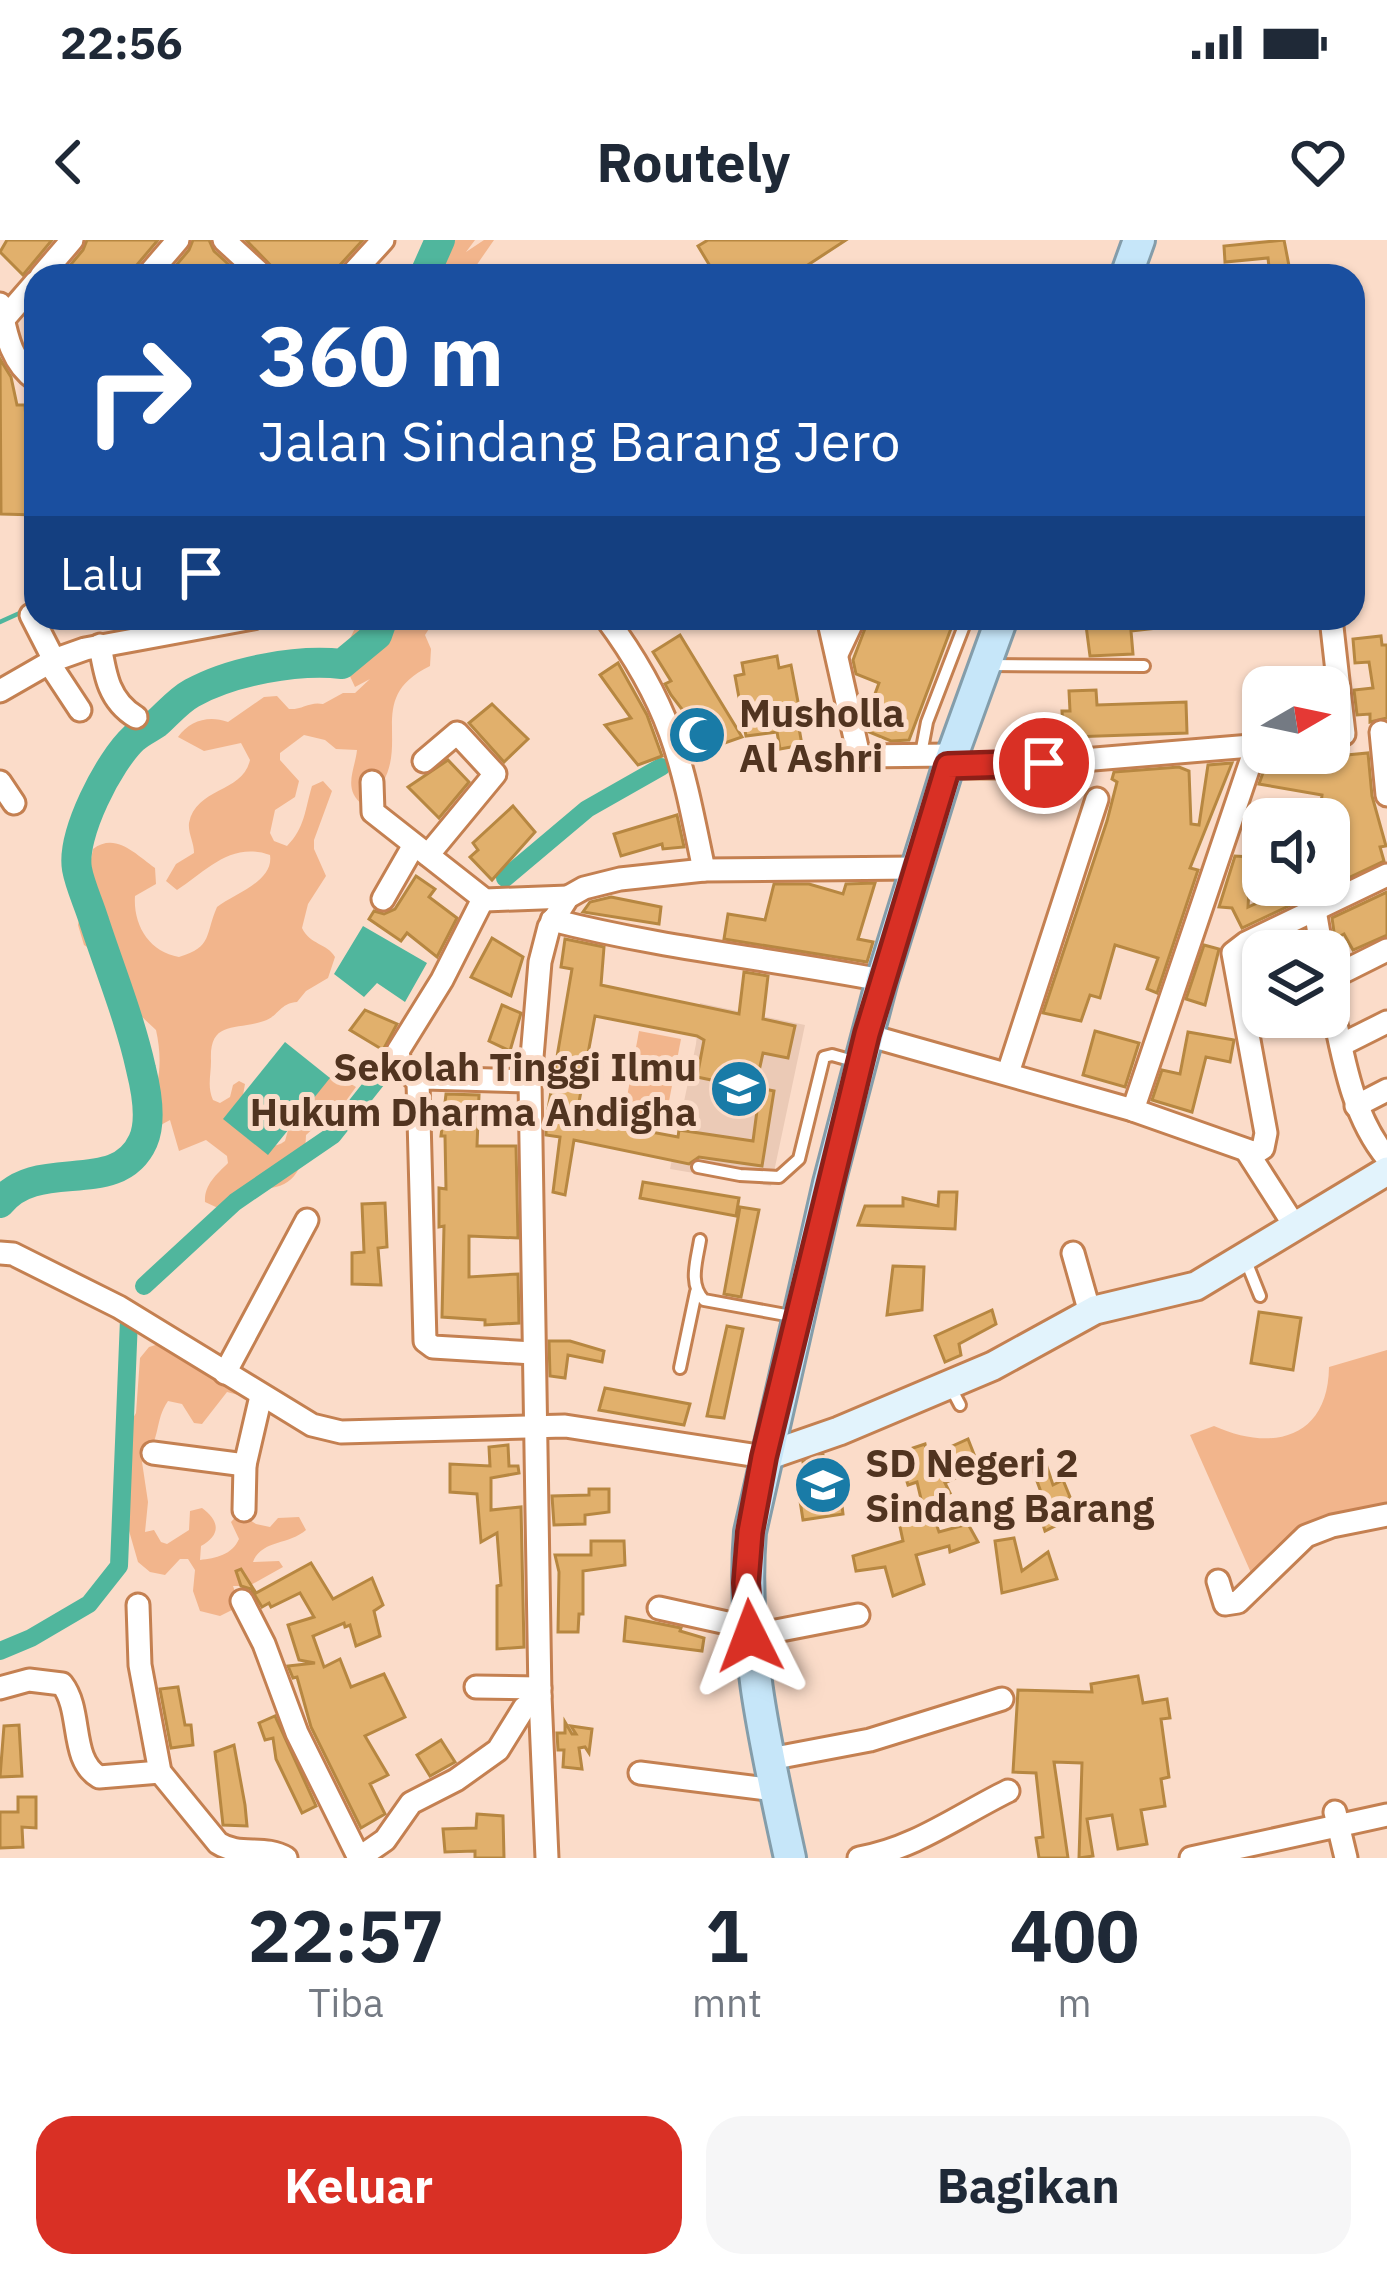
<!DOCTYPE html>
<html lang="id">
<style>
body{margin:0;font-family:"IBM Plex Sans",sans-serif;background:#f6f6f7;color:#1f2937;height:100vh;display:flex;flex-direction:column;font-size:45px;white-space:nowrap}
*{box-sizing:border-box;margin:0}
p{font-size:39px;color:#747a83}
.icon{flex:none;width:66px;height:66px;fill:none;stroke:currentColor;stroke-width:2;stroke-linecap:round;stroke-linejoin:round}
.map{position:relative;height:1618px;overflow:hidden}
.side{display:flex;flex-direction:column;background:#fff;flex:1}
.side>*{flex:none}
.hud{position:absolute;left:24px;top:24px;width:1341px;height:366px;border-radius:36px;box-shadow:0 3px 9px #0004;background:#1a4fa0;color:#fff;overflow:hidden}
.needle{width:78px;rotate:81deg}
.tools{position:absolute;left:1242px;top:426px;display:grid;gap:24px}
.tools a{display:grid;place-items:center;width:108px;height:108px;border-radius:24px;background:#fff;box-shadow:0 3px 9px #0004;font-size:60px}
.pin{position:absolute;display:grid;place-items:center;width:102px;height:102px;color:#fff;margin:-51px;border:6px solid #fff;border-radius:50%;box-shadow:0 3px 12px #0007}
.me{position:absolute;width:132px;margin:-66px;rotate:357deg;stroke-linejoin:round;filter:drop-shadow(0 0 9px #0008)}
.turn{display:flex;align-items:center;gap:42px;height:252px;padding:0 36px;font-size:54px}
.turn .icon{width:156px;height:156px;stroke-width:2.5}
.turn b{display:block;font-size:84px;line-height:102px}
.then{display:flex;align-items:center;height:114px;padding:0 36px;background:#0003;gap:24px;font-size:45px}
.eta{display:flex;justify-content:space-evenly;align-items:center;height:204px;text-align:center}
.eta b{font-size:72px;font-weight:700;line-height:84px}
.primary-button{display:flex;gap:24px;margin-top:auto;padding:24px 36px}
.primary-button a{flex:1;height:138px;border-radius:36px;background:#d93025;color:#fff;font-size:48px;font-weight:700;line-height:138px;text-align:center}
.primary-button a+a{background:#f6f6f7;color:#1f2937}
.status{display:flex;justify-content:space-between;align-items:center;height:84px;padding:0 60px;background:#fff;direction:ltr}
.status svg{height:33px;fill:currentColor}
header{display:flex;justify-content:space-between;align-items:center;height:156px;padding:0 36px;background:#fff;font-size:54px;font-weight:700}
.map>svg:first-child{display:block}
</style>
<div class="status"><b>22:56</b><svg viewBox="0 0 49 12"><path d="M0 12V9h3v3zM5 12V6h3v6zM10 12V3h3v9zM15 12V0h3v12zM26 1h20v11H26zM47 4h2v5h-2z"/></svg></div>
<header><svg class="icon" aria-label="back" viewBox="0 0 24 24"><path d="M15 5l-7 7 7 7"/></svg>Routely<svg class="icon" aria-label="heart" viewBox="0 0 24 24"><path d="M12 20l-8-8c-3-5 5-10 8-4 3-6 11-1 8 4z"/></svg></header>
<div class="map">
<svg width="1387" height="1618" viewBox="0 0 1387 1618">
<rect width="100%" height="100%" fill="#fbdcc9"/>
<path fill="#ebcab6" d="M700 763 805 785 771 946 670 929 696 804Z"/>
<g fill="#f2b58c">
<path d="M437 0H475L466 12 484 0H494L469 36H410L420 15Z"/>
<path d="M360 378H436L425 395 431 409 430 426C356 462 425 514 363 565 342 549 355 530 357 510L336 509 325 500 304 495 280 513V520L299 541 295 557 275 570 270 593 274 601 287 606C305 588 305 569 312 546L323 541 332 551 314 600V609L326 636 308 664 302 688C310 705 327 703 335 717L328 738 306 751 297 762C280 763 279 776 264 781 235 791 209 780 211 821 211 836 207 846 213 860L220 863 230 857 233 845 239 841 245 844 237 888C249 903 269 913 285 901L292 876 323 838 338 836 356 847 343 865 316 876V886L306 895C305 930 291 956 249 946L218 968 205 962C204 945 216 935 228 923L227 916 206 900 179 911 170 880 157 887 148 875 149 869C161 842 162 817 156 790L125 761 114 724 84 705 78 685 93 609C116 592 135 614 155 628L156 644 135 656C133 685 149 712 179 717 213 707 205 694 217 667 236 653 274 641 270 615 231 601 206 631 177 650L166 641 176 624 194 613C194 602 188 594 189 583 196 547 243 553 250 520L241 503 204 511 178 497C190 480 209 475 228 482L264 457 277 456 289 469C302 470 310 461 323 464L343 453H355L370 439 355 447 341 417Z"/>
<path d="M639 791 681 799 664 887 623 879Z"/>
<path d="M162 1103 189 1109 215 1140 251 1147 250 1158 227 1152 202 1184 194 1183 182 1164 168 1161C154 1181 162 1198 142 1222L148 1262 145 1292 154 1290 161 1302 167 1304 189 1290 190 1271 202 1268C220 1281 221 1295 201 1306L200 1320C216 1318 232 1315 239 1299L231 1282 239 1273 256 1284 270 1287 278 1278 299 1277 306 1290C289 1305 261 1300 253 1322L279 1321 283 1327 249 1346H233L240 1366 220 1376 200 1371 193 1351 195 1330 188 1319H180L165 1335 150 1332 138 1322 119 1256 118 1231 129 1185 136 1173 140 1118 149 1107Z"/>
<path d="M1387 1110V1267L1312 1283 1252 1335 1190 1195 1214 1186C1272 1212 1328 1199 1329 1127Z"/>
</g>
<g fill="#50b69d">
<path d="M363 686 427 723 405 762 377 743 364 757 334 734Z"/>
<path d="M285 802 330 838 268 915 223 879Z"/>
</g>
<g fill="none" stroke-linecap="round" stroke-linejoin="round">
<path stroke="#50b69d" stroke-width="4.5" d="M0 382 22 372"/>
<g stroke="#50b69d" stroke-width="18">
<path d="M505 638 587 569 661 527"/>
<path d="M144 1046 235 962 333 895 394 818"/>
<path d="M0 1411 31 1398 89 1364 119 1326 129 1079"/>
</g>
<g stroke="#50b69d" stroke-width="30">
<path d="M424 36 440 0"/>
<path d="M0 963C38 915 117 959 143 901 152 881 146 849 141 829 130 779 110 730 94 681 89 664 80 646 77 629 71 595 109 521 134 498 141 492 150 488 157 483 168 473 179 460 192 453 232 431 297 419 342 424L377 395 383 378"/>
</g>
</g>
<g fill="#e1b06c" stroke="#b78741" stroke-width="3">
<path d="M7 0H52L23 35 0 12Z"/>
<path d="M87 0H158L136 26 132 36H61L83 10Z"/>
<path d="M193 0H209L214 11 239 34 167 36 189 10Z"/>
<path d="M246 0H360L362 1 339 26 335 36H281Z"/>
<path d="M708 0H846L791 36H716L698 6Z"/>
<path d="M1284 0 1291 36H1270L1268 18 1225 22 1224 6Z"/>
<path d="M0 119 11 137 17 165H25L27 196 36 194V275L1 274Z"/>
<path d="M869 378H955L909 500 891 501 869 492 866 478 879 443 856 434 853 420Z"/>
<path d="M1085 378H1166L1167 387 1131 391 1133 414 1090 416Z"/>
<path d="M680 395 742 497 693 514 683 485 691 481 671 455 665 444 671 441 653 412Z"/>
<path d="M1381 396 1382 405H1387V478L1370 482V474L1357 475 1354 450 1373 448 1369 422 1355 423 1353 399Z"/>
<path d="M777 416 779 428 791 425 799 467 813 465 816 481 803 483V488H799L802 505 780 509 777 492 746 496 735 436 744 434 742 423Z"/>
<path d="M618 423 647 475 662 516 638 525 605 485 631 478 600 435Z"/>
<path d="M1096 450 1097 465 1186 462 1187 493 1071 497V487L1063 488 1062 471H1070L1069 451Z"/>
<path d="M492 464 528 499 504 522 469 483Z"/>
<path d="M1368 513 1372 556 1386 606 1380 607 1384 621 1242 688 1232 668 1219 667 1235 616 1251 617 1248 667 1297 645H1329V579H1324L1320 572 1322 555 1259 544 1265 527 1300 524 1301 519 1325 522V517Z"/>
<path d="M448 520 469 542 439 578 408 547Z"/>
<path d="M1232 523 1190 628 1198 630 1157 753 1147 749 1158 718 1115 705 1100 758 1090 755 1081 781 1043 773 1107 581 1117 542 1112 539 1114 532 1179 527 1189 531 1191 584 1199 585 1208 525Z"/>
<path d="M513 566 535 592 492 640 470 617 478 610 473 603Z"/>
<path d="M677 575 684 607 663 609 662 604 621 616 614 594Z"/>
<path d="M416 636 435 649 429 657 457 678 437 717 407 693 401 701 369 679 374 671 384 674 395 669Z"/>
<path d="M875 643 858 699 873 702 867 722 724 699 728 674 765 680 774 644H809L843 654 846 644Z"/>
<path d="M1387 652V695L1353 710 1344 694 1335 699 1332 678Z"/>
<path d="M611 657 661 667 659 684 583 672 590 662Z"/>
<path d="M492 698 523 717 511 756 471 737Z"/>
<path d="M565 699 604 707 601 745 739 774 744 732 768 736 763 779 795 786 788 818 763 813 755 849 697 837 704 800 697 796 595 776 576 878 678 897 679 890 753 901 760 848 774 851 762 926 699 917 689 924 574 900 565 955 553 952 560 897 546 895V881L572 729 561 727Z"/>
<path d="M1204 705 1219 709 1205 765 1186 759Z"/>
<path d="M502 765 521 773 510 811 489 801Z"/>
<path d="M365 770 397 784 383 810 350 790Z"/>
<path d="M1095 791 1139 803 1125 847 1083 835Z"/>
<path d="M1188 792 1234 800 1230 822 1206 817 1192 872 1152 860 1162 830 1180 834Z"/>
<path d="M446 854 479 855 477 906H516L518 998 469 996V1037L518 1034 519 1083 485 1085V1080L442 1077 444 986 439 987V948L446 949 445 896H441Z"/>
<path d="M643 942 739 958 736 976 640 958Z"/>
<path d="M939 952H957L955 989 858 985 865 966H903V958L938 966Z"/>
<path d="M385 963 387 1007 378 1008 381 1045 352 1044V1013L364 1012 362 964Z"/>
<path d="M740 967 759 970 741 1057 724 1054Z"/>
<path d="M893 1026 924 1027 922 1070 887 1075Z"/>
<path d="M992 1070 996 1084 959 1104 961 1115 945 1122 935 1096Z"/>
<path d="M1259 1072 1301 1078 1293 1130 1251 1123Z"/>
<path d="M727 1086 743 1089 724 1178 707 1176Z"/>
<path d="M549 1101H570L604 1111 602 1122 568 1115 565 1138 550 1136Z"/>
<path d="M605 1148 690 1164 684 1185 599 1170Z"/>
<path d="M968 1199 979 1227 945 1243 950 1253 922 1263 917 1242 908 1245 904 1232 910 1230 904 1211 925 1204 928 1217Z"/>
<path d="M508 1205 509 1226H518L519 1233 491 1238V1270L521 1267 524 1407 497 1409V1346L501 1345 497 1293 481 1302 477 1254 450 1252V1224L490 1226 489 1207Z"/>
<path d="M823 1215 828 1243 839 1241 843 1274 803 1280 798 1248 807 1246 803 1222Z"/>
<path d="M1045 1221 1053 1245 1063 1240 1070 1257 1057 1266 1065 1281 1045 1291 1034 1256 1041 1252 1031 1225Z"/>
<path d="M589 1249H609V1272L585 1275V1284L554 1285 552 1256 589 1255Z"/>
<path d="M932 1272 939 1292 968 1284 978 1302 950 1312 949 1306 916 1315 924 1344 893 1356 885 1327 856 1331 853 1316 903 1301 899 1282Z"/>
<path d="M1014 1298 1022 1331 1048 1312 1057 1339 1002 1353 995 1301Z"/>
<path d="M591 1301H624L625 1325 583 1331V1374H579L578 1392H558L559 1332 555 1315H591Z"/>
<path d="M311 1323 333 1359 372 1338 383 1365 374 1371 380 1396 356 1406 350 1385 345 1387 344 1383 313 1396 324 1427 340 1419 351 1447 384 1434 405 1477 365 1496 388 1535 370 1544 385 1574 361 1588 311 1487 297 1437 293 1438 288 1426 315 1423 299 1420 288 1385 314 1377 300 1353 271 1367 269 1363 262 1367 251 1349 241 1346 236 1331 241 1329 256 1353Z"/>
<path d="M626 1377 681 1388 680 1391 704 1398 702 1411 624 1401Z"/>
<path d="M1138 1436 1143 1463 1167 1459 1170 1478 1161 1479 1169 1537 1161 1539 1165 1566 1141 1570 1147 1604 1118 1609 1112 1575 1087 1579 1093 1616 1079 1618 1082 1523 1054 1522 1068 1618H1039L1036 1598 1043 1597 1036 1533 1013 1532 1018 1450 1092 1452 1091 1444Z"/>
<path d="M178 1447 185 1485H191L193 1505 171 1508 160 1449Z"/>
<path d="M275 1476 316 1566 302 1573 276 1519 273 1498 265 1500 259 1483Z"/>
<path d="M565 1482 572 1494H576L571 1486 592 1489 589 1513 585 1507 579 1508 582 1529 563 1527 564 1510H558L557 1493H565Z"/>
<path d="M19 1485 22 1536 0 1537 4 1486Z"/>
<path d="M441 1500 455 1522 430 1536 417 1515Z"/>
<path d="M234 1505 245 1565 247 1586 223 1585 215 1512Z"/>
<path d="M18 1557H36V1588L22 1587 23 1607 0 1608V1572H18Z"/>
<path d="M477 1574 503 1576 504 1618H475V1611L445 1612 443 1589 476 1588Z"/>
</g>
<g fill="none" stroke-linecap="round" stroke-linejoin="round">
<defs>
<g id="lane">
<path d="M989 425 1144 426"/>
<path d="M921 514 927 482 967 378 996 384"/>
<path d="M698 927 740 935 779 937 799 919 824 817 832 815 857 822"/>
<path d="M700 1000C697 1020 688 1044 704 1060L797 1077"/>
<path d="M1246 1021 1260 1056"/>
<path d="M680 1128 696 1052"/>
<path d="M950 1146 960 1165"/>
</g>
<g id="street">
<path d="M224 0 263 36"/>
<path d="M41 36 72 0"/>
<path d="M147 36 178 0"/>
<path d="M350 36 383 0"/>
<path d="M0 64C6 92 10 122 36 140"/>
<path d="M3 80 36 42"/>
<path d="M31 375 54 420"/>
<path d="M606 378C673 468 682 523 704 630"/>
<path d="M828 378 859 516 952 515"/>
<path d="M1331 378 1344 494"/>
<path d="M100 405C105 435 109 461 136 477"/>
<path d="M838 412 854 378"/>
<path d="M49 423 80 470"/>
<path d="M0 451 54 420 85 409 253 378"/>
<path d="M1381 492 1387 555"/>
<path d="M424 521 457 493 495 534 428 615"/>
<path d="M948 527H998L1263 505"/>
<path d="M0 542 14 563"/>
<path d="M372 542 373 572 485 660 568 657"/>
<path d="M383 659 414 605"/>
<path d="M483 659 442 740 398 811 400 824 418 842 425 1101 433 1107 533 1113"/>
<path d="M1315 670 1322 711"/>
<path d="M552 680C661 708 772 719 882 740"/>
<path d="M1329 739 1387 710"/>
<path d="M1329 751C1342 808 1349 872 1387 918"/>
<path d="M867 795 1133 870 1255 913 1263 908 1266 893 1233 713 1246 703 1387 635"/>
<path d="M1341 805 1387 782"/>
<path d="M1008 833 1097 559"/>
<path d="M418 842 425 838 530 841"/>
<path d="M1356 866 1387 850"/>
<path d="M1133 870 1256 506"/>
<path d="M1248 913 1296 988"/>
<path d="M0 1013 13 1014 119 1067 312 1185 341 1192 565 1186 764 1217"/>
<path d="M1073 1013 1090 1073"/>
<path d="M225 1133 307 980"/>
<path d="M153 1213 245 1225"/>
<path d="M244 1270 245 1225 261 1156"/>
<path d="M1218 1341 1225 1364 1238 1362 1306 1296 1332 1286 1387 1275"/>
<path d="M242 1361 264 1404 297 1493 359 1618"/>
<path d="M138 1365 140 1425 160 1532 218 1603C239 1617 265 1605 286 1618"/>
<path d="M659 1368 750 1388"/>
<path d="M750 1396 858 1375"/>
<path d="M476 1447 540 1448"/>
<path d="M0 1448 29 1440 62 1444C83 1471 69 1519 99 1537L160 1532"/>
<path d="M770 1519 870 1500 1002 1459"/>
<path d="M640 1533 775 1550"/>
<path d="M1335 1572 1346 1618"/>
<path d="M359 1618 385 1600 411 1563 456 1540 498 1510 524 1468 540 1456"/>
<path d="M547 1618 540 1456 530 841 540 722 549 687 568 657 584 648 620 639 704 630 915 628"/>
<path d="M859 1618C914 1609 959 1575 1008 1551"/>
<path d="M1191 1618 1387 1575"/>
</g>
<path id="secondary" d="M764 1217 839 1191 993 1126 1095 1070 1196 1046 1387 931"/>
<g id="primary">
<path d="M1126 36 1139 0"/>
<path d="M790 1618C767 1512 741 1401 750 1292L829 943 882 740 948 527 1002 378"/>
</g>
</defs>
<use href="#lane" stroke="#c48051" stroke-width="16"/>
<use href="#street" stroke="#c48051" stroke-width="27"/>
<use href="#secondary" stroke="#c48051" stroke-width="33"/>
<use href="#primary" stroke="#849daa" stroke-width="36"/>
<use href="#lane" stroke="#fff" stroke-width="10"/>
<use href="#street" stroke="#fff" stroke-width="21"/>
<use href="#secondary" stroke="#e2f3fc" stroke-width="27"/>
<use href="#primary" stroke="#c6e6f9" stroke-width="30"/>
</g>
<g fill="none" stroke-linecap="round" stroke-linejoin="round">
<defs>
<path id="route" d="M750 1396 746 1343 750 1292 764 1217 867 794 948 526 1044 523"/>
</defs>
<use href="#route" stroke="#8d1f18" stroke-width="30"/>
<use href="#route" stroke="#d93025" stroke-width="21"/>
</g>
<defs>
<symbol id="mosque-disc" viewBox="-11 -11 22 22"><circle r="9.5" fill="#197ba7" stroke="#fbdcc9"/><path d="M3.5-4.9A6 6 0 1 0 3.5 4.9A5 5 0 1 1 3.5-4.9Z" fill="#fff"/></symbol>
<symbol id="university-disc" viewBox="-11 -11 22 22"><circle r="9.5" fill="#197ba7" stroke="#fbdcc9"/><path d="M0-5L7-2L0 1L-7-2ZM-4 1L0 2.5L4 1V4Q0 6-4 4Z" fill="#fff"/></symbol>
<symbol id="school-disc" viewBox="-11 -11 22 22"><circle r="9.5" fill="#197ba7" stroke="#fbdcc9"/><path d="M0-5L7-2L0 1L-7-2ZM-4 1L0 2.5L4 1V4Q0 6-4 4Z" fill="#fff"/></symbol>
</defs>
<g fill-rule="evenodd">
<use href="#mosque-disc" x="664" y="462" width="66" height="66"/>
<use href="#university-disc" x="706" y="816" width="66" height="66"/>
<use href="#school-disc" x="790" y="1212" width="66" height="66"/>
</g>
<g text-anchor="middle" stroke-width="10" stroke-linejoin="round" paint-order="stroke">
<g font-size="39" font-weight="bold" fill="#513420" stroke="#fbdcc9" text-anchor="start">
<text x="739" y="487">Musholla<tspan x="739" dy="45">Al Ashri</tspan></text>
<text x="697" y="841" text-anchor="end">Sekolah Tinggi Ilmu<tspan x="697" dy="45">Hukum Dharma Andigha</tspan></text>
<text x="865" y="1237">SD Negeri 2<tspan x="865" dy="45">Sindang Barang</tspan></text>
</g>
</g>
</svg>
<div class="tools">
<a><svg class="needle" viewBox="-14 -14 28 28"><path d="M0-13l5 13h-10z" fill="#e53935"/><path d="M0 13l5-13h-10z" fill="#747a83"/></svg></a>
<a><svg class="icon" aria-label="sound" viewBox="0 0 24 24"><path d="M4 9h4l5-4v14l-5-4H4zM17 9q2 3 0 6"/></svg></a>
<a><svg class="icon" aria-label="layers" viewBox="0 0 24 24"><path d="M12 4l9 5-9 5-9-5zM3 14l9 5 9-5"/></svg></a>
</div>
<div class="pin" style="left:1044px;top:523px;background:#d93025"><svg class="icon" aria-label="arrive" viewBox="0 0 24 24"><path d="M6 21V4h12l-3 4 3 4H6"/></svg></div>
<svg class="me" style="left:750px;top:1396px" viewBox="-20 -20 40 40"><path d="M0-17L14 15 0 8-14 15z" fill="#d93025" stroke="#fff" stroke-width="4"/></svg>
<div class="hud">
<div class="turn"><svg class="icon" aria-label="right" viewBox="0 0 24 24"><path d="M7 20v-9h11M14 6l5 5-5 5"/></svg><div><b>360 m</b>Jalan Sindang Barang Jero</div></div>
<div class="then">Lalu<svg class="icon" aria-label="arrive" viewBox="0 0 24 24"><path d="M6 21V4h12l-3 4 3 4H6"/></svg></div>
</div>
</div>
<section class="side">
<div class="eta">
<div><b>22:57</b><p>Tiba</p></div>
<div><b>1</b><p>mnt</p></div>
<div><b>400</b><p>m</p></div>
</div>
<div class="primary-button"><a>Keluar</a><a>Bagikan</a></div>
</section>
